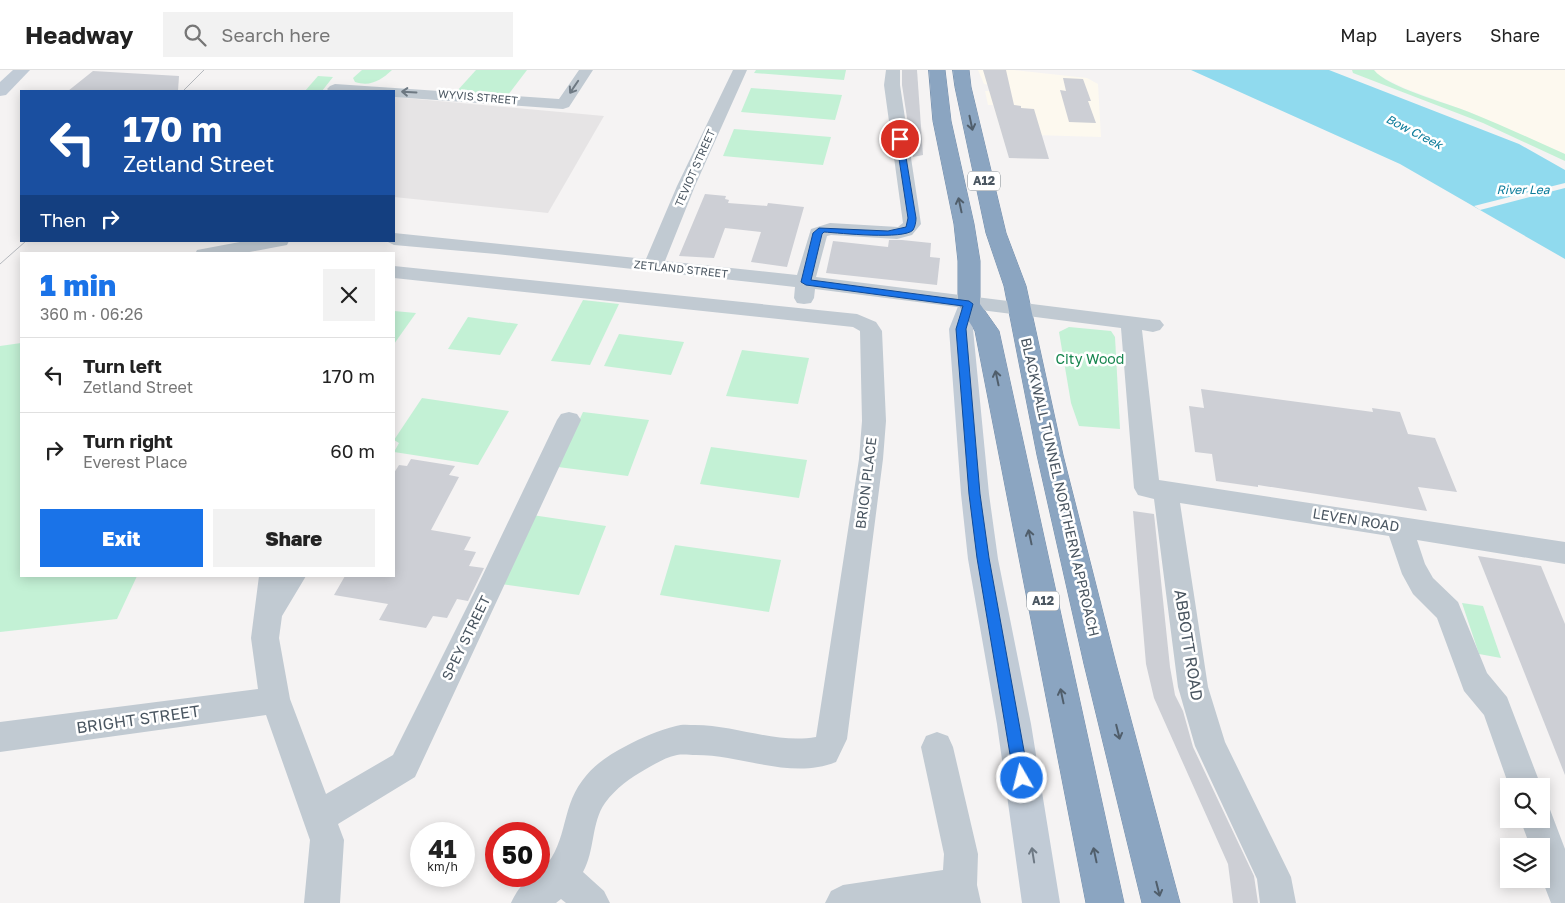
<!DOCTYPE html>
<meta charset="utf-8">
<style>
body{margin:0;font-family:"Golos Text",sans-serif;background:#f2f2f2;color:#222;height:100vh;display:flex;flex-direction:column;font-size:19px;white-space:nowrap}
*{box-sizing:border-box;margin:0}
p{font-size:16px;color:#767676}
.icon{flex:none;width:28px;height:28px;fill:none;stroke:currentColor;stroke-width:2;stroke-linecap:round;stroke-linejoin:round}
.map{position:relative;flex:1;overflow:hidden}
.side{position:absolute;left:20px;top:182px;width:375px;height:325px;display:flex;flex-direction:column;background:#fff;border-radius:0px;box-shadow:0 2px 12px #0003}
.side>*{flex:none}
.hud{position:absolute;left:20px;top:20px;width:375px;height:152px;border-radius:0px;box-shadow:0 2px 12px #0003;background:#1a4fa0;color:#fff;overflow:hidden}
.fabs{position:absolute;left:1500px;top:708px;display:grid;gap:10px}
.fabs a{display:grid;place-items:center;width:50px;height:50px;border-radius:0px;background:#fff;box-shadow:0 2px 12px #0003;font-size:25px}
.speed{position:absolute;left:410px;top:752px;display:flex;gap:10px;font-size:25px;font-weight:700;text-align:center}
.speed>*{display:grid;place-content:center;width:65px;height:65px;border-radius:50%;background:#fff;box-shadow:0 2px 12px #0003;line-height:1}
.speed small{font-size:12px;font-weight:400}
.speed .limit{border:8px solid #d22;background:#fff;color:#111}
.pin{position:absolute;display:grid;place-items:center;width:42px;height:42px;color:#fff;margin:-21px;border:2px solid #fff;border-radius:50%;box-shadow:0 1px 5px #0007}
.me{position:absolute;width:55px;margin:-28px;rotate:352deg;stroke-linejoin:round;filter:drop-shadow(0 0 4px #0008)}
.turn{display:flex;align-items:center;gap:18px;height:105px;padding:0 20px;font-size:22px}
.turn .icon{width:65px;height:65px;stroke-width:2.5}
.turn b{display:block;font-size:35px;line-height:42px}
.then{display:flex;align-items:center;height:48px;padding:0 20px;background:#0003;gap:10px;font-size:19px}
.round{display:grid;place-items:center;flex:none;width:52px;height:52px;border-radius:0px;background:#f2f2f2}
.summary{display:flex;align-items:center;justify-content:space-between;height:85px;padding:0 20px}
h1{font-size:30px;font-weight:800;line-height:38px;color:#1a73e8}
.cta{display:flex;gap:10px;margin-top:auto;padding:10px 20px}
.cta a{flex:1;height:58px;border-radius:0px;background:#1a73e8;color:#fff;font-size:20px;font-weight:800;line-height:58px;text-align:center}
.cta a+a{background:#f2f2f2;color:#222}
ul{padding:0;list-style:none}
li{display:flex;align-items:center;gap:15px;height:75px;padding:0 20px;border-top:1px solid #e0e0e0}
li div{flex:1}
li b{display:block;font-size:19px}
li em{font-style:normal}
header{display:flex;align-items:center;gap:30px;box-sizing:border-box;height:70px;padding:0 25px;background:#fff;border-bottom:1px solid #e0e0e0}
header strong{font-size:24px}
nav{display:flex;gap:28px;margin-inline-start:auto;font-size:18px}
.search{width:350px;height:45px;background:#f2f2f2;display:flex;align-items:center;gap:12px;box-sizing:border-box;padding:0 18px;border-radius:0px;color:#767676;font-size:19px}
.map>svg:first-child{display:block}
</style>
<header>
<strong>Headway</strong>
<div class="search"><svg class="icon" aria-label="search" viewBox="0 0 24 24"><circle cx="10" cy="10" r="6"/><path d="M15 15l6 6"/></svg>Search here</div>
<nav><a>Map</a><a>Layers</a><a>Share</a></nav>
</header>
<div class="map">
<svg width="1565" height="833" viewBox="0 0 1565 833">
<rect width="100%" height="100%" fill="#f5f3f3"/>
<g fill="#fdf9ef">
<path d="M978 0H1014L1087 8 1098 14 1101 67 1002 64 993 35H988L985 21H991L990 15 984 14Z"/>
<path d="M1374 0H1565V84L1469 42 1404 18 1378 5Z"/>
</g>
<path fill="#e6e4e5" d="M394 27 604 46 548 143 394 127Z"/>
<g fill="#c3f1d5">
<path d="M362 0H392C381 10 371 17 355 12L353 8Z"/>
<path d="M476 0H527L508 25 457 21Z"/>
<path d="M756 0H846L844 10 754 3Z"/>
<path d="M1352 0H1374C1387 17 1447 33 1469 42 1502 55 1533 70 1565 84V91L1483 53 1353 3Z"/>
<path d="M318 6 333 7 322 21H305Z"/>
<path d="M751 18 842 25 835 50 741 42Z"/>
<path d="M734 59 831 67 823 95 723 86Z"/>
<path d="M583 230 619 234 590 295 551 291Z"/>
<path d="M394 241 416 243 394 274Z"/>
<path d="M468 247 518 254 500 285 448 279Z"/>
<path d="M1069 257 1111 261 1115 267 1120 359 1079 356 1071 333 1059 262Z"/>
<path d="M619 264 684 272 671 305 604 296Z"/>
<path d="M21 273V506H137L117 549 0 562V276Z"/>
<path d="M742 280 809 288 798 334 726 326Z"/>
<path d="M422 328 509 341 478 395 394 382 399 373 394 370Z"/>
<path d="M583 342 649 350 628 406 558 397Z"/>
<path d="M711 377 807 390 799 428 700 414Z"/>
<path d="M532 445 606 456 579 525 501 514Z"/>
<path d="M675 475 781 490 769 542 660 525Z"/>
<path d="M1462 533 1483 536 1501 588 1479 584Z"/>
</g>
<path fill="#90daee" d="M1191 0H1329L1519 74 1565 100V189L1400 94Z"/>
<path fill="#f5f3f3" d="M1565 113V118L1480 140 1474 136Z"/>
<g fill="#cdcfd5">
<path d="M902 0H917L923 85 913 87 902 15Z"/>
<path d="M983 0H1006L1014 35 1021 36V38L1034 39 1049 89 1009 88Z"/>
<path d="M93 1 179 6 178 21H68Z"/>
<path d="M1063 8 1083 9 1091 31H1088L1096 53 1069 52 1060 20 1066 21Z"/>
<path d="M705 124 726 126 725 129 729 130 728 133 767 136 768 133 804 137 787 197 751 192 761 162 725 158 714 188 679 186Z"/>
<path d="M889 170H902L931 173 930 187 940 188 937 215 826 203 833 171 888 177Z"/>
<path d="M1201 319 1373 342 1372 338 1400 342 1408 364 1435 368 1457 422 1418 417 1427 441 1258 415V417L1216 411 1212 384 1195 382 1189 336 1204 338Z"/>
<path d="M411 389 455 396 449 405 459 407 431 460 471 467 464 480 476 482 469 496 484 498 468 531 457 529 447 548 433 546 426 558 379 550 388 534 334 525 345 506H394V403L399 395 407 396Z"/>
<path d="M1133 441 1154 444 1170 597 1175 625 1183 641 1193 677 1254 806 1258 833H1233L1228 794 1154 628 1146 594Z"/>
<path d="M1478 486 1541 496 1565 554V705Z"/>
</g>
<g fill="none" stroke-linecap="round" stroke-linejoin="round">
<defs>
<g id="highway">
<path d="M929 0H945L951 51 974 154 980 191V234L999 261 1124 833H1086L975 261 958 234V191L954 154 933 51Z"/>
<path d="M953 0H969L971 17 1006 163 1026 216 1063 385 1116 594 1180 833H1142L1084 594 1037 385 1004 216 986 163 955 17Z"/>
</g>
</defs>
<use href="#highway" stroke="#7690ad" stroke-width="1"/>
<g fill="#c1cad2" fill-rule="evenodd">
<path d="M579 0H593L569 37 563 39 394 27V21H329L327 19 330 16 335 14 559 29Z"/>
<path d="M733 0H747L695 116 665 191 797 205 811 159 830 153 898 157 903 153 884 15 886 0H900V15L921 154 912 165 897 169 831 165 827 166 816 207 1160 250 1164 255 1160 260 1153 262 1142 260 1159 410 1565 472V494L1417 470 1425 494 1433 508 1458 532 1487 603 1507 627 1541 716H1509L1484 645 1464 621 1437 548 1413 524 1402 504 1389 466 1180 433 1208 617 1225 672 1291 807 1296 833H1260L1257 809 1195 676 1178 617 1154 429 1138 425 1134 418 1121 258 815 219 814 228 811 233 804 234 797 233 794 228 795 217 496 184 394 175 386 171H394V163L646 189 677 116Z"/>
<path d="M245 171H289L287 175 239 184H195L197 180Z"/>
<path d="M394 196 857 244 876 252 882 261 886 351 883 389 847 669 836 692C791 710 743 685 696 685 690 685 683 684 677 685 666 687 655 694 646 699 630 708 616 718 605 733 591 753 595 781 583 802L604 821 610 833H566L561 829 556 833H511C516 822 526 806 539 806V802C568 778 560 740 582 711 593 695 609 685 626 676 641 668 659 660 676 656 682 654 689 655 695 655 735 655 776 674 816 667L859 389 862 351 860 261 853 257 394 208Z"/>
<path d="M569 342 577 344 581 350 415 707 338 754 344 770 340 833H304L310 770 266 645 0 682V652L258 619 251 568 259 506H306L282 546 279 568 290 629 326 724 393 685 477 517 557 350 561 344Z"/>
<path d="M937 662 948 666 953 677 978 784 977 815 981 833H825L831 821 843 815 943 800 944 784 921 677 926 666Z"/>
<path d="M1541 734 1549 737 1565 779V833H1551L1541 807V776H1530L1520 749H1541Z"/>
</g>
<g fill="#c1cbd6" fill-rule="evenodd">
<path d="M13 0H30L6 25 0 26V12Z"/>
<path d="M969 227 977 229 980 234 973 259 989 424 998 489 1031 654 1060 833H1022L997 654 968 489 961 424 949 259 961 229Z"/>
</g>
<use href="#highway" fill="#8ba5c1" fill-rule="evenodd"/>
<g stroke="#b5b8bd" stroke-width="1">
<path d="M183 21 204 0"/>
<path d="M0 194 26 171"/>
</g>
</g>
<defs><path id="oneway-shaft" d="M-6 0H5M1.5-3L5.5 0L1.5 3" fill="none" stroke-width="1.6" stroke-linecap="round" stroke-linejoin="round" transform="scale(1.25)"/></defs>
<g stroke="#6e7983">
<use href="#oneway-shaft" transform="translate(574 17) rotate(124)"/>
<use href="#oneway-shaft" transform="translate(409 22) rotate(-177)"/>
</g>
<g stroke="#505e6b">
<use href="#oneway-shaft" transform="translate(971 53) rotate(78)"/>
<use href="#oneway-shaft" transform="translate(960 135) rotate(-102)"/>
<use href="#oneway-shaft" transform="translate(997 308) rotate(-102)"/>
<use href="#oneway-shaft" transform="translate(1030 467) rotate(-102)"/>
<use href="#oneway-shaft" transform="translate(1062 626) rotate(-102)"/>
<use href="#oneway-shaft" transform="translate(1118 662) rotate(76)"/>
<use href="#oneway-shaft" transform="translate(1095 785) rotate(-102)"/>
<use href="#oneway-shaft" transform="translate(1158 819) rotate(76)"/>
</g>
<use stroke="#6e7984" href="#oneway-shaft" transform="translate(1033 785) rotate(-99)"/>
<path fill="#1a73e8" stroke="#114b97" d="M900 66 903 69 916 148C916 152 915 157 913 160 904 170 840 163 824 162L822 164 811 210 969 231 973 234 966 259 980 424 989 488 1029 708 1027 713 1022 715 1016 713 1014 708 977 488 969 424 956 259 963 236 806 215 801 212 813 163 819 158 888 161 906 157 908 148 896 69Z"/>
<g text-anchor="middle" stroke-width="5" stroke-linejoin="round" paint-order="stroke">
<g font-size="11" fill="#4a5661" stroke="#fff">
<text transform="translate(478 27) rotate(5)" y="4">WYVIS STREET</text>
<text transform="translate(695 98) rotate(-66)" y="4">TEVIOT STREET</text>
<text transform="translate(681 199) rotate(6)" y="4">ZETLAND STREET</text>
</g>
<g font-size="12" font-style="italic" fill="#0c7c9b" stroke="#fff">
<text transform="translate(1414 62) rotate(27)" y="4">Bow Creek</text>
<text x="1523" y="124">River Lea</text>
</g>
<g fill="#fff" stroke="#808990" stroke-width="1">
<rect x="968" y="101.5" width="32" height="19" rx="4"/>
<rect x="1027" y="521.5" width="32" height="19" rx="4"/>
</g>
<g font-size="12" font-weight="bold" fill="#4a5661">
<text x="984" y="115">A12</text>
<text x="1043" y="535">A12</text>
</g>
<g font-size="14" fill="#17864f" stroke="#fff">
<text x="1090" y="294">City Wood</text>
</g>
<g font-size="14" fill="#4a5661" stroke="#fff">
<text transform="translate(866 413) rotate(-83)" y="5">BRION PLACE</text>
<text transform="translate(1060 417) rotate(77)" y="5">BLACKWALL TUNNEL NORTHERN APPROACH</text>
<text transform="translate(1356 450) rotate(9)" y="5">LEVEN ROAD</text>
<text transform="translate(466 568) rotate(-64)" y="5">SPEY STREET</text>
</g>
<g font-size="16" fill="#4a5661" stroke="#fff">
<text transform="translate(1189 575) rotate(81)" y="6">ABBOTT ROAD</text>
<text transform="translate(138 649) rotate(-8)" y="6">BRIGHT STREET</text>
</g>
</g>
</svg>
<div class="fabs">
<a><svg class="icon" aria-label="search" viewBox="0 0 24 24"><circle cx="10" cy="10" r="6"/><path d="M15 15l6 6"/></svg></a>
<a><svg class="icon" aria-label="layers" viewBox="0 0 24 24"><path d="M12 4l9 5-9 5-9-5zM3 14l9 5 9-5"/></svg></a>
</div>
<div class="speed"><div>41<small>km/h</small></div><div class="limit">50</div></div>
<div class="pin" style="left:900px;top:69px;background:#d93025"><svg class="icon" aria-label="arrive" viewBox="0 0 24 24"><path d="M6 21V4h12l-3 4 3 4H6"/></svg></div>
<svg class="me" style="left:1022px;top:708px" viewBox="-20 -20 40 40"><circle r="17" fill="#1a73e8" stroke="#fff" stroke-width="3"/><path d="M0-11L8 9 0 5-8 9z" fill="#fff"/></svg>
<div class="hud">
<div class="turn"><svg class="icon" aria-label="left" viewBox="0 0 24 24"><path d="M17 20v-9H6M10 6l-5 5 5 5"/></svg><div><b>170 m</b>Zetland Street</div></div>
<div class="then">Then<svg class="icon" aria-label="right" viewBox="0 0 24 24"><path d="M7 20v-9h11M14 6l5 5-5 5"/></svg></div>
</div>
<section class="side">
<div class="summary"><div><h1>1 min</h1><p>360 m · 06:26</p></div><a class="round"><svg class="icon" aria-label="close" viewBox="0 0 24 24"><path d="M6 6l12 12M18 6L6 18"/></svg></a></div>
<ul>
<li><svg class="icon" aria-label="left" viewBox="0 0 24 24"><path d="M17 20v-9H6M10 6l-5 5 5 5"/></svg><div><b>Turn left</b><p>Zetland Street</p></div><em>170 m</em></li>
<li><svg class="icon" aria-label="right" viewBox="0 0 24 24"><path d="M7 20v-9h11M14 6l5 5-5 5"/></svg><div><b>Turn right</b><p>Everest Place</p></div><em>60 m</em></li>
</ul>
<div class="cta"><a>Exit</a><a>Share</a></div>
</section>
</div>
